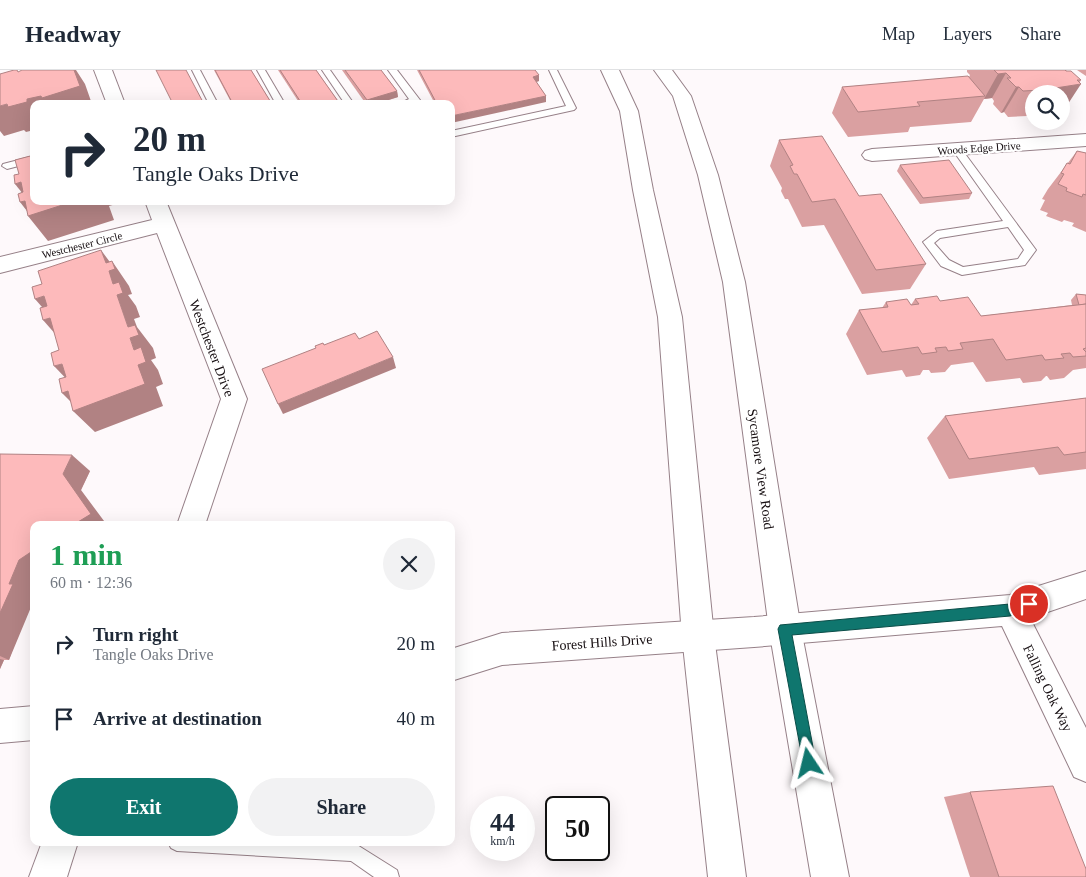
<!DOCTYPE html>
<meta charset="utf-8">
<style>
body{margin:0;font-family:Georgia,serif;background:#f2f2f3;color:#1f2937;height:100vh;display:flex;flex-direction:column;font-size:19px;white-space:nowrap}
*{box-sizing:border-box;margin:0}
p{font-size:16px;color:#747a83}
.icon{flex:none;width:28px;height:28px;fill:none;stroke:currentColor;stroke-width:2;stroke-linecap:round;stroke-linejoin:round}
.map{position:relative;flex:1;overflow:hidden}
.side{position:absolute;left:30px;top:451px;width:425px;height:325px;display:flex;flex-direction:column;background:#fff;border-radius:10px;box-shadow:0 5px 20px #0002}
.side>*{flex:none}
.banner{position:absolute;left:30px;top:30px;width:425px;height:105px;border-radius:10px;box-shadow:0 5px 20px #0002;background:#fff;color:#1f2937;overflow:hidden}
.tools{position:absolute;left:1025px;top:15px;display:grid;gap:10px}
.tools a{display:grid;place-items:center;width:45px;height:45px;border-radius:50%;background:#fff;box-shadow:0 5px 20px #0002;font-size:25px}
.speed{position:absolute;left:470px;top:726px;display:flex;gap:10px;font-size:25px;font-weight:700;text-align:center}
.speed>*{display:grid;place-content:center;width:65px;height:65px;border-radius:50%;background:#fff;box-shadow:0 5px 20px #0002;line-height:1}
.speed small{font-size:12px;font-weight:400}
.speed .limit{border:2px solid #111;border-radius:8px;background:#fff;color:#111}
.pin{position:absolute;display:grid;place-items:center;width:42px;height:42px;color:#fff;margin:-21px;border:2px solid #fff;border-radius:50%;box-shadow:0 1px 5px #0007}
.me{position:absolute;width:55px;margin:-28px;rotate:350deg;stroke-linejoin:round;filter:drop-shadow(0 0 4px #0008)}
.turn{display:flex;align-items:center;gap:18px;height:105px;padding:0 20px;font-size:22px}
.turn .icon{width:65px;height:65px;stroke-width:2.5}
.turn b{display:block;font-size:35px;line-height:42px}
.round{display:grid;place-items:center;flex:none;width:52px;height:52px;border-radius:26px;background:#f2f2f3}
.head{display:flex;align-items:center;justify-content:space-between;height:85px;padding:0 20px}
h1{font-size:30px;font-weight:800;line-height:38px;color:#1e9e55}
.action{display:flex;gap:10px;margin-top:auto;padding:10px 20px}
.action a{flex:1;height:58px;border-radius:30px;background:#0f766e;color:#fff;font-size:20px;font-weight:800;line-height:58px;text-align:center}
.action a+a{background:#f2f2f3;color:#1f2937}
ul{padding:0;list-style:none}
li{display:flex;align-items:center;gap:15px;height:75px;padding:0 20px}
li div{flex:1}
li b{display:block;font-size:19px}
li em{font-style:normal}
header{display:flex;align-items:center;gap:30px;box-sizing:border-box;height:70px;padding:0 25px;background:#fff;border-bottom:1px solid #e0e1e3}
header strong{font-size:24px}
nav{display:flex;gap:28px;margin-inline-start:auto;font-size:18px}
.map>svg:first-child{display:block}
</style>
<header>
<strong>Headway</strong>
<nav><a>Map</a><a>Layers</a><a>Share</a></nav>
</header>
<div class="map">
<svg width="1086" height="807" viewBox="0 0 1086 807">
<rect width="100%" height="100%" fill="#fef9fb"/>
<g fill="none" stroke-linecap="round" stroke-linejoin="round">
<defs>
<g id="lane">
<path d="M192 0H200L218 34H209Z"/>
<path d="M257 0H265L285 34H276Z"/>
<path d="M322 0H330L354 34H345Z"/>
<path d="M388 0H397L420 30 418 32 399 34 409 29Z"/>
<path d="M549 0H557L576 38 574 40 451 67V61L566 36Z"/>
<path d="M957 76 960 77 1036 180 1025 195 962 205 941 196 923 172 937 161 1003 151 952 79ZM1008 157 1024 180 1018 189 963 197 949 190 934 173 940 168Z"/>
<path d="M34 86V92L7 99 2 96 3 94Z"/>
<path d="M168 772 354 773 397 800 399 807H374L351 791 177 781 171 778Z"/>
</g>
<g id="street">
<path d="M94 0H112L125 34H107Z"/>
<path d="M1086 64V76L872 91 865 89 862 85 865 81 872 79Z"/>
<path d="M145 131H166L247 329 205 455H177L221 329 157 163 0 203V187L152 150Z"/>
<path d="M1086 501V529L1030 548 1086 658V712L1074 707 1002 556 754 577 502 595 451 611V579L502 563 754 547 1010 525Z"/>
<path d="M34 636V670L0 673V639Z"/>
<path d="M42 772H78L67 807H29Z"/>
</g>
<g id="secondary">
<path d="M601 0H619L638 41 653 120 682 247 714 566 746 807H708L682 566 658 247 633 120 620 41Z"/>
<path d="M654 0H672L691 26 718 105 745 212 801 559 849 807H811L769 559 723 212 698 105 673 26Z"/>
</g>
</defs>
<use href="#lane" stroke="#968088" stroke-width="2"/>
<use href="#street" stroke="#968088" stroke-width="2"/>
<use href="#secondary" stroke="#968088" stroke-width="2"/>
<use href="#lane" fill="#fff" fill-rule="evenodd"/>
<use href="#street" fill="#fff" fill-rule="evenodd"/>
<use href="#secondary" fill="#fff" fill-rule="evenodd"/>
</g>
<g fill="#daa0a1">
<path d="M214 0H251L272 34H232Z"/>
<path d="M278 0H316L340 34H300Z"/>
<path d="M342 0H381L397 21 398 27 376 34H366Z"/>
<path d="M417 0H535L539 11 536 12 546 26V32L435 34Z"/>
<path d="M967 0H1067L1066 1 1081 10 1064 40 1061 24H1034V45L1027 46 1008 47 1004 42 1001 43 993 34 994 31 992 28 984 29 971 52 910 57 908 62 848 67 832 43 842 17 969 7 970 5 967 2Z"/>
<path d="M1077 0H1086V6Z"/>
<path d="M779 70 859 126 926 194 910 219 862 224 824 155 802 157 788 129H785L781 121 782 118 770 96Z"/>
<path d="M1077 81 1086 83V162L1072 156 1074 153 1064 150 1062 152 1046 146 1048 143 1040 140 1045 130 1042 129 1048 119Z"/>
<path d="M900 95 972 123 969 129 920 134 897 101Z"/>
<path d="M1076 224 1086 225V298L1073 300 1064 308 1050 310 1047 306H1046L1041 311 1023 313 1020 308 986 312 973 292 951 295 945 302 931 303 929 300H923L920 305 906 307 902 300 867 305 846 264 859 240 882 238 886 232 911 235 915 229 940 231 981 246 1072 235 1071 230Z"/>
<path d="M1086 328V399L1039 405 1034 397 949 409 927 368 945 346Z"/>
<path d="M0 384 90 401 81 420 34 455 32 524 9 590H4L0 599Z"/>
<path d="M970 722 1086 807H970L944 727Z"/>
</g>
<g fill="#b18283">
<path d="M74 0H76L85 14 92 34H34V60L26 62 24 60 4 66 0 61V36L27 29Z"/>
<path d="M1006 3 992 28 984 29 998 4Z"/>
<path d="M539 5V11L533 13V7Z"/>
<path d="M1081 14 1064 40H1061V24H1041L1043 20Z"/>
<path d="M1016 17H1019L1004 42 1001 43Z"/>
<path d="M397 21 398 27 376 34H368L367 30Z"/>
<path d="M546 26V32L451 53V46Z"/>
<path d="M1034 35V45L1027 46Z"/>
<path d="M21 112 35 139 15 114Z"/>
<path d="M25 131H115L116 134 109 136 114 150 48 171 28 146 30 145 20 132Z"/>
<path d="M101 180 115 199 112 191 129 216 132 224 128 225 136 236 140 247 134 249 137 257 153 278 156 288 151 290 158 300 163 314 156 317 163 336 95 362 73 341 78 339 62 323 134 280 130 268 128 257Z"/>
<path d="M44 226 56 253 35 229Z"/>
<path d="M50 248 64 274 43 250Z"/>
<path d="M393 287 396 298 283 344 278 334Z"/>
<path d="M62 294 76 319 54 296Z"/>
<path d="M72 385 90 401 81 420 107 455H73L63 404Z"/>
<path d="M34 480V520L32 524 34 525V530L9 590 0 586V543L9 514 19 490Z"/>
<path d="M0 589 4 590 0 599Z"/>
</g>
<g fill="#fdbabb" stroke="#b18283">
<path d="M14 0H17L18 2 22 0H74L80 16 42 28 41 26 27 29V32L8 37 7 34 0 36V4Z"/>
<path d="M156 0H186L204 34H173Z"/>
<path d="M215 0H251L272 34H233Z"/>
<path d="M280 0H316L340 34H302Z"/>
<path d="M345 0H381L397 21 367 30Z"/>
<path d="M419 0H535L539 5 533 7 546 26 451 46V34H437Z"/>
<path d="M994 0H1065L1066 1H1071L1081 10H1077L1081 14 1043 20 1023 21 1019 17H1016L1007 8H1011L1006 3 998 4Z"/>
<path d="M968 6 985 26 917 32 920 36 858 42 842 17Z"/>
<path d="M822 66 859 126 881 124 926 194 876 200 835 129 812 132 797 104H794L790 96 793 95 779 70Z"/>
<path d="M1077 81 1086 83V125L1083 124 1082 127 1066 121 1067 118 1058 114 1064 104 1061 103 1067 93 1070 94Z"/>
<path d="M34 85V131H75L28 146 25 131 20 132 18 124 23 122 21 112 15 114 14 105 19 104 15 90Z"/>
<path d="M949 90 972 123 923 128 900 95Z"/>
<path d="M101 180 106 193 112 191 115 199 109 201 113 214 119 212 123 223 117 225 128 257 135 255 139 265 130 268 134 280 141 277 146 292 138 295 145 314 73 341 68 321 62 323 59 309 66 307 62 294 54 296 51 283 59 280 50 248 43 250 40 238 47 236 44 226 35 229 32 217 42 214 38 201Z"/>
<path d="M1076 224 1086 225V234L1079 235Z"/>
<path d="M937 226 940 231 968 227 981 246 1086 234V278L1083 279 1086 282V286L1073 287 1070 283 1061 284 1064 288 1045 290 1042 285 1006 290 993 269 960 273 963 279 948 281 946 277 935 278 937 282 922 284 918 277 882 282 859 240 888 237 886 232 907 229 911 235 919 234 915 229Z"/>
<path d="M377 261 393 287 278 334 262 299 316 278 315 276 323 273 324 275 355 263 359 269Z"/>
<path d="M1086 328V382L1064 385 1058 377 969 389 945 346Z"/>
<path d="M0 384 72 385 63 404 91 444 73 455H34V480L19 490 9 514H13L0 543Z"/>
<path d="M1053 716 1086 799V807H999L970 722Z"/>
</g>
<path fill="#0f766e" stroke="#0a4d48" d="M1029 528 1034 530 1036 534 1034 538 1010 546 792 565 816 693 814 698 809 700 804 698 778 559 780 555 1010 534Z"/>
<g text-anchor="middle" stroke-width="4.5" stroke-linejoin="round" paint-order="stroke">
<g font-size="11" fill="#150d10" stroke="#fff">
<text transform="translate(979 78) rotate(-4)" y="4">Woods Edge Drive</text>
<text transform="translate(82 175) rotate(-14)" y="4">Westchester Circle</text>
</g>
<g font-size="14" fill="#150d10" stroke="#fff">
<text transform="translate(212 278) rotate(69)" y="5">Westchester Drive</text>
<text transform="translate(761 399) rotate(82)" y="5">Sycamore View Road</text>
<text transform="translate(602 572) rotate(-4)" y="5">Forest Hills Drive</text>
<text transform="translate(1048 618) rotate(64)" y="5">Falling Oak Way</text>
</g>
</g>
</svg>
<div class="tools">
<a><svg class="icon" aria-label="search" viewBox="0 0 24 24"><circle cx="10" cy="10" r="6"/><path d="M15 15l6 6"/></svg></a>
</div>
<div class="speed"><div>44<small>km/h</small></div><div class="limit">50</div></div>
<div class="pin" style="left:1029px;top:534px;background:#d93025"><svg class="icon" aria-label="arrive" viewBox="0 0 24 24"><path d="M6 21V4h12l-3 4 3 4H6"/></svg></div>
<svg class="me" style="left:809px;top:693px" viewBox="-20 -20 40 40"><path d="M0-17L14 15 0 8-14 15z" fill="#0f766e" stroke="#fff" stroke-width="4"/></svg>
<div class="banner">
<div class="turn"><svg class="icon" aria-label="right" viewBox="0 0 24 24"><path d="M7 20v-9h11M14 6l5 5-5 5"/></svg><div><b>20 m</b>Tangle Oaks Drive</div></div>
</div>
<section class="side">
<div class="head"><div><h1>1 min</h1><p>60 m · 12:36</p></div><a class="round"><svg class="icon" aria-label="close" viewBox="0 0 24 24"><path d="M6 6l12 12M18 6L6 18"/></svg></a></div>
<ul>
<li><svg class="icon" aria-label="right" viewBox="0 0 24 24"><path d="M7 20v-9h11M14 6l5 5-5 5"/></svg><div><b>Turn right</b><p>Tangle Oaks Drive</p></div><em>20 m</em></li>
<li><svg class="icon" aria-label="arrive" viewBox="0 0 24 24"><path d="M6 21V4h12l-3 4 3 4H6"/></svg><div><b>Arrive at destination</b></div><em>40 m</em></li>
</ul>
<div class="action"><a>Exit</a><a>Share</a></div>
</section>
</div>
